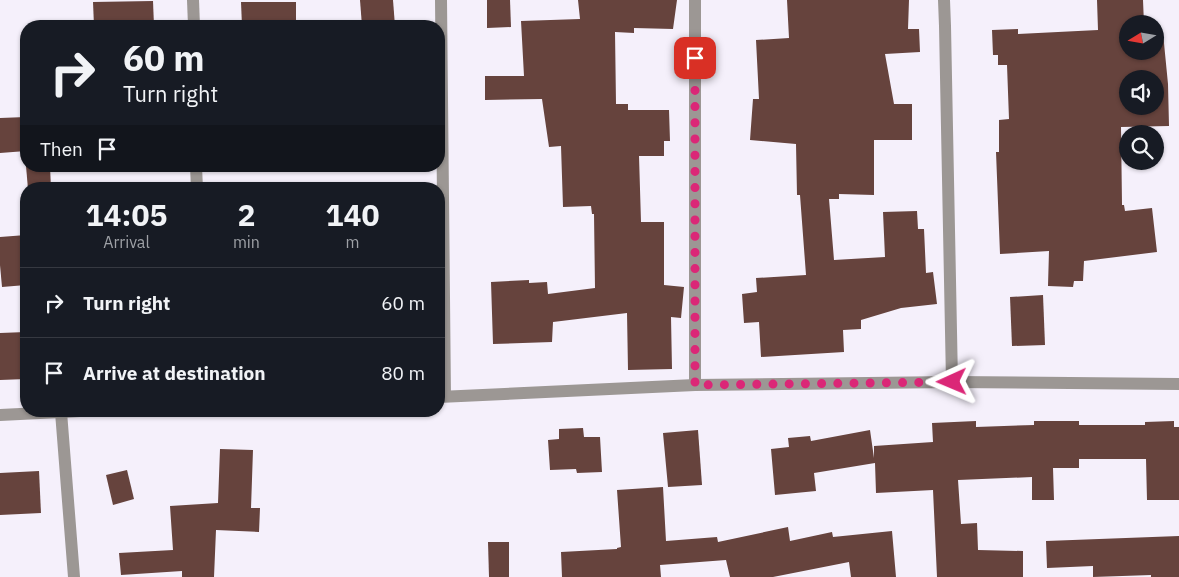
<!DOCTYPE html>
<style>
body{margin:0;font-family:"IBM Plex Sans",sans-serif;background:#242831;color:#f1f3f6;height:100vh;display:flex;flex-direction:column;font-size:19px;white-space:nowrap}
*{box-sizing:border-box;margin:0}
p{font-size:16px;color:#9ea1a6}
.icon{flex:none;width:28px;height:28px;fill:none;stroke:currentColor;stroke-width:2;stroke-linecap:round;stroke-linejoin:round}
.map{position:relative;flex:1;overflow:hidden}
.side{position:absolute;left:20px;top:182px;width:425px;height:235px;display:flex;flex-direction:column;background:#171b24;border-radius:20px;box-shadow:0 1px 4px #0004}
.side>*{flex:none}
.banner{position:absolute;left:20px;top:20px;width:425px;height:152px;border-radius:20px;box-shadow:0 1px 4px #0004;background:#171b24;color:#f1f3f6;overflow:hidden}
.needle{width:32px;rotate:259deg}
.fabs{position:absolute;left:1119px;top:15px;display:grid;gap:10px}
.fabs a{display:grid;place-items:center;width:45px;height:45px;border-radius:50%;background:#171b24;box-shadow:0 1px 4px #0004;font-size:25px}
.pin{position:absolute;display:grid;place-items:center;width:42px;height:42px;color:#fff;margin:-21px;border-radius:10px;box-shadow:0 2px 8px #0006}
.me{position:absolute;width:55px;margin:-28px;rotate:269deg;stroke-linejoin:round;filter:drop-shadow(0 0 4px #0008)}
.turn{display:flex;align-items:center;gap:18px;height:105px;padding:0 20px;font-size:22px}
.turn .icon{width:65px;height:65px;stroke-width:2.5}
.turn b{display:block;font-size:35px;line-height:42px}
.then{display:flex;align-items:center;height:48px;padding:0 20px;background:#0003;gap:10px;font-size:19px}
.eta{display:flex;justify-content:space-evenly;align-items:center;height:85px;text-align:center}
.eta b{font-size:30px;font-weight:800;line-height:35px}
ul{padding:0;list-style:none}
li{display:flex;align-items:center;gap:15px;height:70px;padding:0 20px;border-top:1px solid #363941}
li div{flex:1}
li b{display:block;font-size:19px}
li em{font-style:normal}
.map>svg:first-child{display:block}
</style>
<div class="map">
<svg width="1179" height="577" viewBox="0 0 1179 577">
<rect width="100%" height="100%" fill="#f5f0fb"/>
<g fill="#66433d" fill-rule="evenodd">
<path d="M360 0H393L395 26H362Z"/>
<path d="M487 0H510L511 27 487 28Z"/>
<path d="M578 0H677L673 29 634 28V33L615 32 616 104H628V110H669L670 141H664V156H639L641 222H664V285L684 287 681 318 671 317 672 369 628 370 627 313 553 322 552 342 493 344 491 282 529 280V283L547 282 548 294 595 288 594 214H592L591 206 563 207 561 146 549 147 542 99 485 100V76H524L521 21 580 19Z"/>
<path d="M787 0H909L908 29H919L920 52 885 54 894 104H912V140H874V195L839 194V199H829L834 260 885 257 883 212 917 211 918 229H924L926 273 933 272 937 304 901 308 861 320V329L843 330 844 352 761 357 759 322 744 323 742 294 757 292 756 278 806 275 800 195H797L796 144 750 140 753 99H759L756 40 789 38Z"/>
<path d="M1097 0H1143L1144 24H1128V51H1155V33H1163L1168 84 1169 126 1121 127 1122 205H1124L1125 211 1152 208 1157 252 1084 261 1083 281H1074L1073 287 1048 286 1049 251 1000 254 996 152H999V120L1009 119 1007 65H998V55H993L992 30 1018 29V34L1098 30ZM1128 79H1155V106H1128Z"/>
<path d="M153 1 154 26H94L93 2Z"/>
<path d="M241 2H296V26H242Z"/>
<path d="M26 117V151L0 153V118Z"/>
<path d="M26 166H50L51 189H28Z"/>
<path d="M26 235V285L2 287 0 265V237Z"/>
<path d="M1043 295 1045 345 1012 346 1010 297Z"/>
<path d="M26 332V379L0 380V333Z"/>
<path d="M976 421V427L1034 425V421H1079V425H1145V422L1174 421V427H1179V500H1147L1146 459H1079V468H1053L1054 500H1032V477L958 480 961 524 977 523 978 550 1023 551V577H937L933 490 876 493 875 463 814 473 816 491 775 495 771 449 789 447 788 438 810 436 811 441 870 430 874 458V446L933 442 932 423Z"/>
<path d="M583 428 584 437H600L602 472 577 473 576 469 550 470 548 440 559 439V429Z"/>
<path d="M698 430 702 485 668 487 663 433Z"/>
<path d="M220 449 253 450 251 508H260L259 532 216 530 214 577H182V571L121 575 119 553 173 550 170 506 218 503Z"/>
<path d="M127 470 134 499 113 505 106 475Z"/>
<path d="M39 471 41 513 0 515V473Z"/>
<path d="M663 487 666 541 717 537 718 542 788 527 790 541 832 532 833 537 892 531 896 577H851L849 562 773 577H730L726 560 660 565 661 577H562L561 552 617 549V548L621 547 617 490Z"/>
<path d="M1179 536V577H1151V575L1093 577V566L1047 568 1046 541Z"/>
<path d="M488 542H509V577H489Z"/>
</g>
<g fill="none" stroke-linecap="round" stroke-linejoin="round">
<g stroke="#9c9794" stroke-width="12">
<path d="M193 0 194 26"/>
<path d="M441 0 445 396"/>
<path d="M944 0 945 26 952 382"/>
<path d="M196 166 197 189"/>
<path d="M695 385V0"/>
<path d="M439 397 695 385 952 382 1179 384"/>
<path d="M61 412 74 577"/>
<path d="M0 415 80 411"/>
</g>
</g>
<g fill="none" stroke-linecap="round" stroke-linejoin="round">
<path stroke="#db2777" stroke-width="9" stroke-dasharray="0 16.2" d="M695 58V385L952 382"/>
</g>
</svg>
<div class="fabs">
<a><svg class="needle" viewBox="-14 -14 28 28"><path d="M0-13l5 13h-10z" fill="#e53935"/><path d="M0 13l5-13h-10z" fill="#9ea1a6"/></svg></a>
<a><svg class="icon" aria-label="sound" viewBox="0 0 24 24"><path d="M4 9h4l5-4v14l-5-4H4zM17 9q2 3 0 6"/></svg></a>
<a><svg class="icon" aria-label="search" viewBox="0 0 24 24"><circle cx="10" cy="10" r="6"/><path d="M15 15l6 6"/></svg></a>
</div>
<div class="pin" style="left:695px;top:58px;background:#d93025"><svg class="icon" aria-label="arrive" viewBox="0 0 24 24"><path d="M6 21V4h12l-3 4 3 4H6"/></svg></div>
<svg class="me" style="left:952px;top:382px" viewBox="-20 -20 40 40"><path d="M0-17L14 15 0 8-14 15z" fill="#db2777" stroke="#fff" stroke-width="4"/></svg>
<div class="banner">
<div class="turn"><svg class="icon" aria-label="right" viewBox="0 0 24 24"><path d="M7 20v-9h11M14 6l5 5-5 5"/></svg><div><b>60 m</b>Turn right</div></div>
<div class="then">Then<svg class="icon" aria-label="arrive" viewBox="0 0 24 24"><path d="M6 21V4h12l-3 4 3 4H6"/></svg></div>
</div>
<section class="side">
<div class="eta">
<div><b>14:05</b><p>Arrival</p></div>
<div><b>2</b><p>min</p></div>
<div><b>140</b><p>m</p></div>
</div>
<ul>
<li><svg class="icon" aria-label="right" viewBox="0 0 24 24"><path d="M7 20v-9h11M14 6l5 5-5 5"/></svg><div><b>Turn right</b></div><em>60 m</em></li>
<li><svg class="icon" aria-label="arrive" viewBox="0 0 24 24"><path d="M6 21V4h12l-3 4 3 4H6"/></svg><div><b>Arrive at destination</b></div><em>80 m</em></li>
</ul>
</section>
</div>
